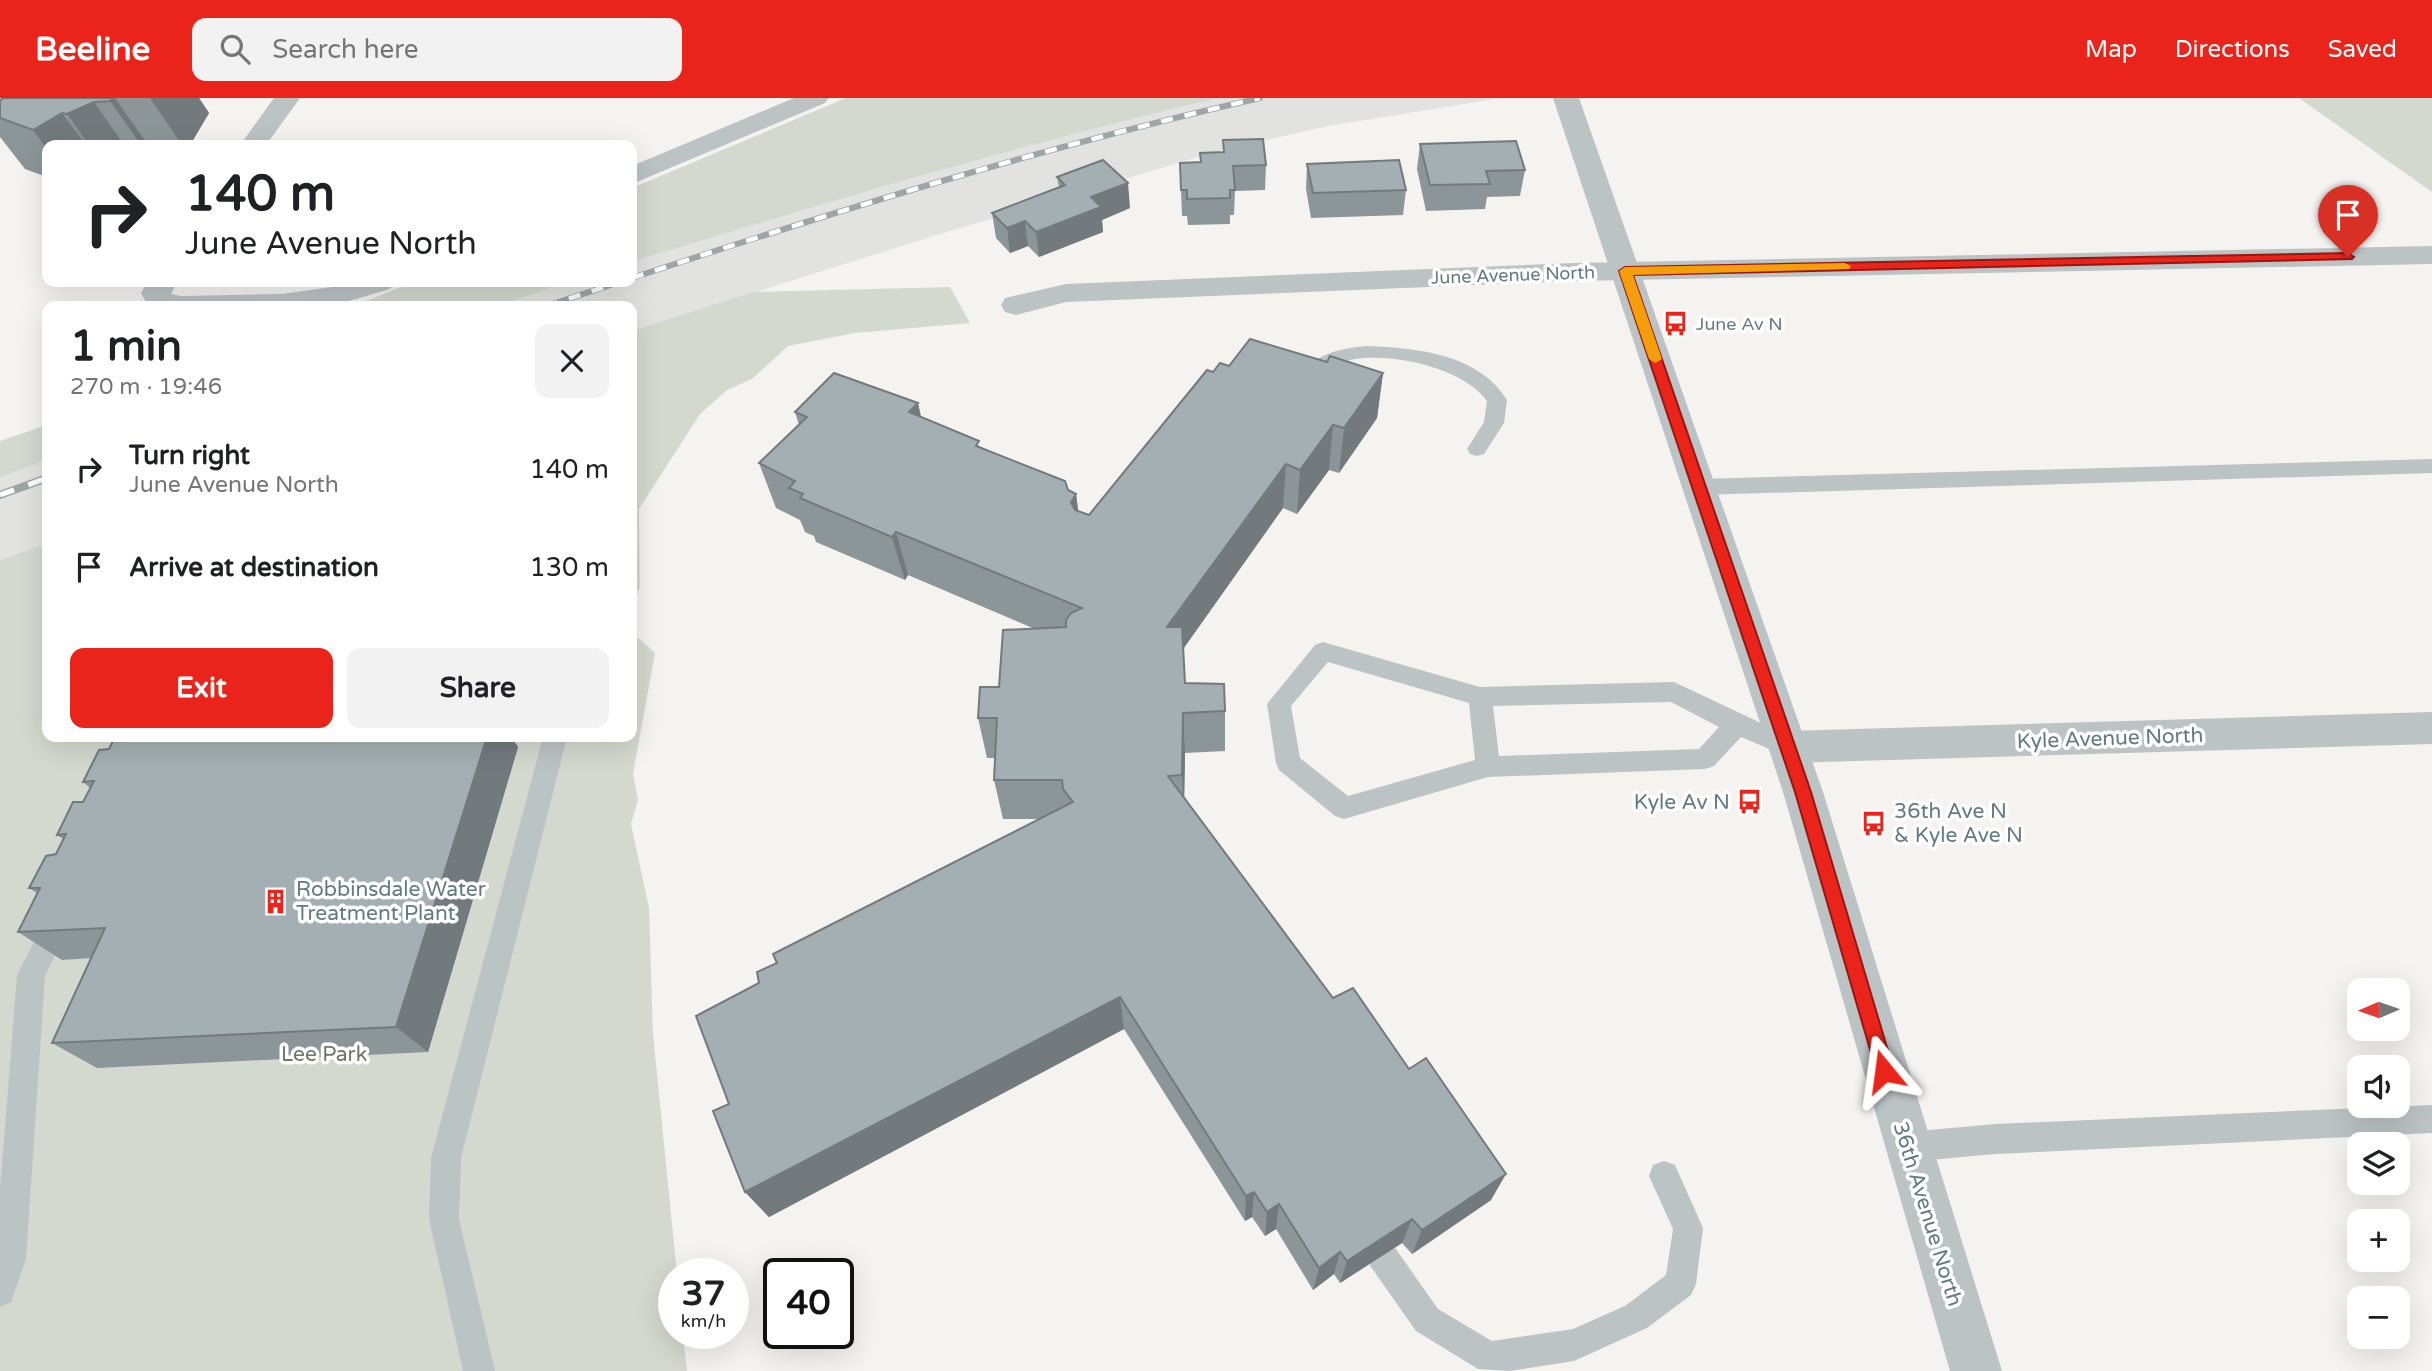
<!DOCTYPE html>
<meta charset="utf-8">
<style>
body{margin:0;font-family:"Varela Round",sans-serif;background:#f2f2f2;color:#202124;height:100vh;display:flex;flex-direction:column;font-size:26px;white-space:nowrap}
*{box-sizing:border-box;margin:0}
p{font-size:23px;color:#757577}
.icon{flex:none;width:38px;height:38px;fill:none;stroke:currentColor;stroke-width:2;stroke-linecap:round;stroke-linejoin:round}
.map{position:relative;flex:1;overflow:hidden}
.side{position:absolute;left:42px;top:203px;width:595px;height:441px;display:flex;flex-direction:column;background:#fff;border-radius:14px;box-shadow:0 7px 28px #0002}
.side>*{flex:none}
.top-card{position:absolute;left:42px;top:42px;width:595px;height:147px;border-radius:14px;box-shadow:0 7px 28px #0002;background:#fff;color:#202124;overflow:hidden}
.needle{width:46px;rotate:268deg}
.buttons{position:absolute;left:2347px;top:880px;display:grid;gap:14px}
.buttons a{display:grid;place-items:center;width:63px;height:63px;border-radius:14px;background:#fff;box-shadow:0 7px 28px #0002;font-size:35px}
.speed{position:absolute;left:658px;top:1160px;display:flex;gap:14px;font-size:35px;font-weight:700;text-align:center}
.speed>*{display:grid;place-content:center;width:91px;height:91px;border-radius:50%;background:#fff;box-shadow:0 7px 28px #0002;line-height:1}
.speed small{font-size:18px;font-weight:400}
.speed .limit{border:4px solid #111;border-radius:10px;background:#fff;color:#111}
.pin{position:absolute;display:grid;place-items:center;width:60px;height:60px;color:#fff;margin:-72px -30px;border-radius:50% 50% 50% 0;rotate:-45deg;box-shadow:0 0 7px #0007}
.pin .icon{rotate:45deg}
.me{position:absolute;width:77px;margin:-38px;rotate:344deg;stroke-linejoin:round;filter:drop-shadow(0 0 5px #0008)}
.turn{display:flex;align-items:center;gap:24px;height:147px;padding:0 28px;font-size:32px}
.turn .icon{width:91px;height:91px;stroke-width:2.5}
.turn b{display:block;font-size:49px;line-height:60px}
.round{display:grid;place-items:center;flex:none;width:74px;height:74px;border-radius:14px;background:#f2f2f2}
.summary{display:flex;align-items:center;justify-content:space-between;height:119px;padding:0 28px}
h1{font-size:42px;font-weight:700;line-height:52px}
.cta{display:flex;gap:14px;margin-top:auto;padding:14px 28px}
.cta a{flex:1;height:80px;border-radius:14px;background:#ea241a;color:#fff;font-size:28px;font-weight:700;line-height:80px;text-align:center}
.cta a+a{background:#f2f2f2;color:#202124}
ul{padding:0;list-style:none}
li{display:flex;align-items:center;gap:21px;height:98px;padding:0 28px}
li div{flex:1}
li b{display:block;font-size:26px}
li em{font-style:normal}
header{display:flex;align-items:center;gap:42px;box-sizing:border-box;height:98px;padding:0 35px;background:#ea241a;color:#fff}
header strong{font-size:33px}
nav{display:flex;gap:38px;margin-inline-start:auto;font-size:24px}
.search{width:490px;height:63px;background:#f2f2f2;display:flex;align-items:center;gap:18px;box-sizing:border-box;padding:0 24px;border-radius:14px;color:#757577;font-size:26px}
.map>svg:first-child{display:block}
</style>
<header>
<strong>Beeline</strong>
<div class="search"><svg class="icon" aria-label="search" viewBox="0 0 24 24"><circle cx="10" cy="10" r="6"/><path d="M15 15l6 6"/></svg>Search here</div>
<nav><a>Map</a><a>Directions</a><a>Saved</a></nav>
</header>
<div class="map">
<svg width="2432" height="1273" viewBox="0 0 2432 1273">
<rect width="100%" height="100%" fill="#f4f3f0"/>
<g fill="#e2e3e1">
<path d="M1219 0H1502L1328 28 1222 52 940 136 632 233V208H497L569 184H632V164L842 99 1087 31Z"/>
<path d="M47 362V445L0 462V379Z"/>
</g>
<g fill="#d4d9cf">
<path d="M846 0H1219C1021 46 826 104 632 164V90Z"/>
<path d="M2299 0H2432V94Z"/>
<path d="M413 184H569L497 208H354Z"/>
<path d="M950 189 970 225 855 235 788 248 752 281 727 292 700 316 639 411 640 489 632 509V233L753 194Z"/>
<path d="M47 320V362L0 379V343L41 329Z"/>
<path d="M47 445V639H632V534L655 555 633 676 638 702 631 726 649 810 653 936 677 1176H674V1236H683L687 1273H0V462Z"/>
</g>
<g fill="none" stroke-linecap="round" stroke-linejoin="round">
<g fill="#bcc3c5" fill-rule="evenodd">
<path d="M1367 248C1417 250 1479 256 1507 302L1504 325 1484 356 1477 358 1470 356 1467 351 1484 324 1487 303C1463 268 1381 251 1342 264 1326 270 1319 290 1301 285L1298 280C1313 256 1341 250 1367 248Z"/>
<path d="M2432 361V375L1699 397 1691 394 1688 389 1691 384 1699 381Z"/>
<path d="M1323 544 1480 589 1674 584 1797 642 1800 649 1797 656 1788 659 1741 639 1714 668 1705 671 1488 679 1344 721 1335 718 1279 672 1276 665 1267 606 1315 547ZM1328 564 1469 605 1475 662 1348 698 1300 660 1291 608ZM1671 604 1719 629 1699 651 1499 658 1493 608Z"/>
<path d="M543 639H567L461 1060 459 1121 495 1273H463L429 1121 431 1060Z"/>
<path d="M60 808 69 811 73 820 45 878 26 1161 11 1204 0 1209V1092L17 877 51 811Z"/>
<path d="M2432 1007V1035L1996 1056 1907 1064 1896 1059 1892 1049 1896 1039 1907 1034 1996 1026Z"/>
<path d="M1664 1063 1675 1067 1703 1130 1696 1186 1691 1197 1647 1230 1574 1263 1510 1273 1478 1271 1416 1233 1371 1169 1366 1158 1371 1147 1382 1142 1393 1147 1438 1211 1492 1243 1573 1231 1625 1208 1666 1177 1673 1131 1649 1078 1653 1067Z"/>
</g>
<g fill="#bcc3c5" fill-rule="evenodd">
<path d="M274 0H300L266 47H240Z"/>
<path d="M794 0H829L825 5 632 86V68Z"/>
<path d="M2432 148V166L1575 183 1066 204 1016 217 1005 214 1001 207 1005 200 1066 186 1575 165Z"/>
<path d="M147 184H177L171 196 181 198 282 196 332 189 352 184H395L390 191 332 208H148L141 195Z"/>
<path d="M2432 614V646L1788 665 1774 660 1769 649 1774 638 1788 633Z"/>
</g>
<path fill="#bcc3c5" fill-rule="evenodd" d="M1553 0H1579L1823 694 2002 1273H1950L1783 694Z"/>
<defs>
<g id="rail-far1">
<path d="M632 180C839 112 1047 48 1260 0"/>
<path d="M546 208 620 184"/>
</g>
<path id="rail" d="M0 397 47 380"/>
</defs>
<use href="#rail-far1" stroke="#9ba6a9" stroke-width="6"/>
<use href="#rail" stroke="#9ba6a9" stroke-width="8"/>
<use href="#rail-far1" stroke="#fff" stroke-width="4.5" stroke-dasharray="12" stroke-linecap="butt"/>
<use href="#rail" stroke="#fff" stroke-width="5" stroke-dasharray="15" stroke-linecap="butt"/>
</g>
<g fill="#8c9699">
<path d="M4 0H199L209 15 190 47H47V79L25 71 0 39V2Z"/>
<path d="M1223 42 1266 67 1265 92 1235 93 1234 117H1230V126L1188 127 1187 118H1182L1180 65 1200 64 1223 54Z"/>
<path d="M1420 46 1525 72 1520 98 1487 99 1485 111 1426 113 1417 71Z"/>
<path d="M1307 66 1406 92 1403 117 1311 120 1306 91Z"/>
<path d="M1057 79 1130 110 1102 122 1103 134 1039 159 1028 148 1010 155 996 140 992 115 1059 89Z"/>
<path d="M1327 264 1383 275 1377 320 1339 375 1329 372 1297 416 1283 410 1183 551 1185 585 1225 613V653L1185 655 1184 699 1333 900 1491 1102 1412 1156 1402 1145 1340 1185 1334 1176 1313 1192 1276 1131 1265 1138 1252 1119 1245 1123 1124 931 769 1119 745 1094 729 1006 759 885 777 865 1039 721H1003L994 682 995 660H987L978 620 999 589 1035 531 908 477 905 482 816 444 814 438 805 434 800 422 776 410 759 365 799 327 795 314 921 319 1076 396 1078 413 1089 417 1213 274 1229 268Z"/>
<path d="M115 639H511L518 649 428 954 97 970 52 945 91 860 62 862 18 834 37 795 29 790 56 756 63 741 57 737 83 704 90 690 83 684 109 651Z"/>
</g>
<g fill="#727a7d">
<path d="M112 0H115L148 47H141L110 3Z"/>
<path d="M150 0H199L209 15 190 47H182Z"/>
<path d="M94 4 124 47H89L67 16Z"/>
<path d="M62 15 86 47H47V51L33 32Z"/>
<path d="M1128 85 1130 110 1102 122 1103 134 1039 159 1036 134 1091 99Z"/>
<path d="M1025 123 1028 148 1010 155 1007 130Z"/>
<path d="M1383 275 1377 320 1339 375 1344 330Z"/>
<path d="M918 305 928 349 909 314Z"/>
<path d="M1333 327 1329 372 1297 416 1300 372Z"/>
<path d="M1286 366 1283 410 1169 571 1167 529Z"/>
<path d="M1076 396 1082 440 1071 404Z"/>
<path d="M896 434 908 477 905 482 892 439Z"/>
<path d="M1183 615 1185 655 1184 716 1182 677Z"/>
<path d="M481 639H511L518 649 428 954 396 929Z"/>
<path d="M1120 899 1124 931 769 1119 745 1094Z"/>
<path d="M1506 1076 1491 1102 1412 1156 1422 1132Z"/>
<path d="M1254 1094 1252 1119 1245 1123 1246 1098Z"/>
<path d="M1279 1106 1276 1131 1265 1138 1267 1114Z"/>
<path d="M1412 1121 1402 1145 1340 1185 1347 1163Z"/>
<path d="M1340 1154 1334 1176 1313 1192 1319 1170Z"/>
</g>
<g fill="#a3afb2" stroke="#727a7d" stroke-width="2">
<path d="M4 0H112L110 3 94 4 67 16 62 15 33 32 0 20V2Z"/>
<path d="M1263 41 1266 67 1233 68 1235 92H1230V100L1187 101V92H1181L1180 65 1201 64 1200 55 1224 54 1223 42Z"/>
<path d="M1516 43 1525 72 1486 73 1490 86 1430 87 1420 46Z"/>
<path d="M1103 62 1128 85 1091 99 1101 109 1036 134 1025 123 1007 130 992 115 1065 87 1057 79Z"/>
<path d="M1399 62 1406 92 1313 95 1307 66Z"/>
<path d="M1250 241 1327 264 1330 258 1383 275 1344 330 1333 327 1300 372 1286 366 1167 529H1182L1185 585 1224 586 1225 613 1183 615 1182 677 1168 678 1333 900 1353 890 1409 971 1426 960 1506 1076 1422 1132 1412 1121 1347 1163 1340 1154 1319 1170 1279 1106 1267 1114 1254 1094 1246 1098 1120 899 745 1094 713 1013 729 1006 696 918 759 885 757 874 777 865 773 856 1073 704 1063 691 1062 682H994L997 620H978L980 589H999L1003 532 1066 529V522L1071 515 1082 510 896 434 892 439 800 400 803 396 789 390 795 383 759 365 807 319 795 314 834 275 918 305 909 314 979 343 976 348 1065 383 1068 392 1076 396 1071 404 1075 412 1089 417 1207 272 1213 274 1220 265 1229 268Z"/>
<path d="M115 639H487L396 929 52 945 105 830 18 834 40 790H29L46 758 56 756 66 736 57 737 73 704H83L94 683 83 684 99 652 109 651Z"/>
</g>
<path fill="#ea241a" stroke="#981711" stroke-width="2" d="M2348 155 2354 159 2352 161 1633 177 1811 694 1894 973 1891 979 1884 982 1878 979 1795 694 1619 173 1625 169Z"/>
<path fill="#f59e0b" d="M1845 165 1851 168 1849 171 1633 177 1662 261 1655 265 1649 261 1619 173 1625 169Z"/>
<defs>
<symbol id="bus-bare" viewBox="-9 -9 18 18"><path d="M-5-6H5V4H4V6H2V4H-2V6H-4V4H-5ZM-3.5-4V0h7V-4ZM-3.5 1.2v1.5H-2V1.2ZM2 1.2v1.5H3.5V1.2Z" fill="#ea241a" stroke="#fff" stroke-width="2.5" paint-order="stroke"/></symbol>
<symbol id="building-bare" viewBox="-9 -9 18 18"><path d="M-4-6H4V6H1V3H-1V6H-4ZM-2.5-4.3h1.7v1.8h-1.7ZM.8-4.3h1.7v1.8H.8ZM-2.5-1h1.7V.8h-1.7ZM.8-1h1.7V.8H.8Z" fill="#ea241a" stroke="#fff" stroke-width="2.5" paint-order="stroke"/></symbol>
</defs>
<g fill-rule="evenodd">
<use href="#bus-bare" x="1658" y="208" width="35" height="35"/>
<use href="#bus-bare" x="1732" y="686" width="35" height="35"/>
<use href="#bus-bare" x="1856" y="708" width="35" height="35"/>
<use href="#building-bare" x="258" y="786" width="35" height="35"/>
</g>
<g text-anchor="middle" stroke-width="7" stroke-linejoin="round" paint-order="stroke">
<g font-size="18" fill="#627a82" stroke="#fff">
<text transform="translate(1513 177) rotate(-2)" y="6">June Avenue North</text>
</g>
<g font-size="18" fill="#627a82" stroke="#fff" text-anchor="start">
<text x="1696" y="232">June Av N</text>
</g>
<g font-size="21" fill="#627a82" stroke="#fff">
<text transform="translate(2110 640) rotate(-2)" y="7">Kyle Avenue North</text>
<text transform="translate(1928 1116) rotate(73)" y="7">36th Avenue North</text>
</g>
<g font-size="21" fill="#627a82" stroke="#fff" text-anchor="start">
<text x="1730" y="711" text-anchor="end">Kyle Av N</text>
<text x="1894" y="720">36th Ave N<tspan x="1894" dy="24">&amp; Kyle Ave N</tspan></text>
<text x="296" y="798">Robbinsdale Water<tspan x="296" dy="24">Treatment Plant</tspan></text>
</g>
<g font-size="21" fill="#6a7961" stroke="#fff">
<text x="324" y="963">Lee Park</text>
</g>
</g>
</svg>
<div class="buttons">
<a><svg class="needle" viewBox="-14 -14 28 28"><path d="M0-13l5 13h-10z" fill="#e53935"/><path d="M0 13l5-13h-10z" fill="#757577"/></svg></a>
<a><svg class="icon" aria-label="sound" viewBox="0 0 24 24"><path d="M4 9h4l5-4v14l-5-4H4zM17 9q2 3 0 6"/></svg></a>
<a><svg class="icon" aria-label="layers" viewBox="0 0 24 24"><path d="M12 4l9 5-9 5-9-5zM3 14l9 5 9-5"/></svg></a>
<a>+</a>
<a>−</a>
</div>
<div class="speed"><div>37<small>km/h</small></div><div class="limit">40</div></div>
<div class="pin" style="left:2348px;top:159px;background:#d93025"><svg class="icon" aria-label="arrive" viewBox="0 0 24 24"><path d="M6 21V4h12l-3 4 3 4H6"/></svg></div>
<svg class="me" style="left:1884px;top:973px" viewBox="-20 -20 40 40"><path d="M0-17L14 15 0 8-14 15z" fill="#ea241a" stroke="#fff" stroke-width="4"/></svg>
<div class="top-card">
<div class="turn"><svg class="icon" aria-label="right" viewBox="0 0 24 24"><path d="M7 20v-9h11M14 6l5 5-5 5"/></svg><div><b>140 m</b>June Avenue North</div></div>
</div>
<section class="side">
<div class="summary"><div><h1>1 min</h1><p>270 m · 19:46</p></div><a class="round"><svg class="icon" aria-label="close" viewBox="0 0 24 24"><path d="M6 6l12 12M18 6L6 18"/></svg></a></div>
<ul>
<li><svg class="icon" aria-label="right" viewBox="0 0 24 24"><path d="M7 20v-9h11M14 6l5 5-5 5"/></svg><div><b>Turn right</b><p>June Avenue North</p></div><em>140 m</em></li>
<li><svg class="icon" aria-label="arrive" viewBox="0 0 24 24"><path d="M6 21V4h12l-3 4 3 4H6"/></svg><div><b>Arrive at destination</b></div><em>130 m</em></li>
</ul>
<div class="cta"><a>Exit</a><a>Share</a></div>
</section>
</div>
